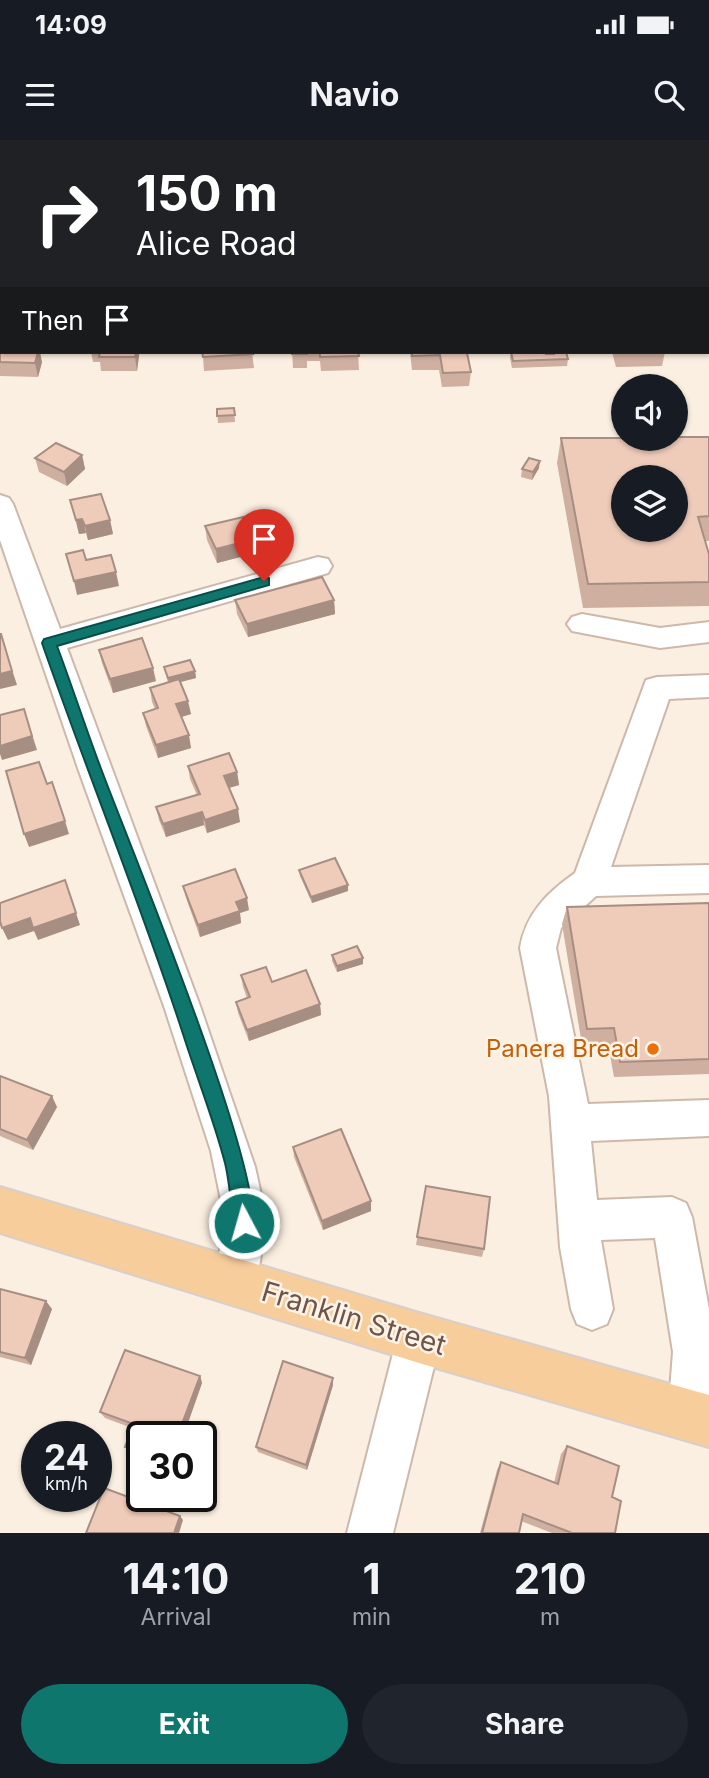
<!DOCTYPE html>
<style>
body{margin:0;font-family:Inter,sans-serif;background:#20242c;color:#f1f3f6;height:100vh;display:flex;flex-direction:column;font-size:26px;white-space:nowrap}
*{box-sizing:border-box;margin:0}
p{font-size:23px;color:#9ea1a6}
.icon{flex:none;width:38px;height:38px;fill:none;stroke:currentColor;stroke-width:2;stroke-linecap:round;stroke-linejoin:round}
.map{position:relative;height:1393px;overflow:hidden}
.drawer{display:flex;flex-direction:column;background:#171b24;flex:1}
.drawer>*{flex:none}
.top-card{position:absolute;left:0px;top:0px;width:710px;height:214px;box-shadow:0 2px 5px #0004;background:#202124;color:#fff;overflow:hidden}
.tools{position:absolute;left:611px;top:234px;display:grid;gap:14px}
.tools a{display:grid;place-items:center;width:77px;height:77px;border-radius:50%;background:#171b24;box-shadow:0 2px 5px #0004;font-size:35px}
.speed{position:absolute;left:21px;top:1281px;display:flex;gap:14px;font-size:35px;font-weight:700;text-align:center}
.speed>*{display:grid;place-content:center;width:91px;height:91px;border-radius:50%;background:#171b24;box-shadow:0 2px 5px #0004;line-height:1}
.speed small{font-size:18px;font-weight:400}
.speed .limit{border:4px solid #111;border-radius:10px;background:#fff;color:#111}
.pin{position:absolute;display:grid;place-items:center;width:60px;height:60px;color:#fff;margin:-72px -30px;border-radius:50% 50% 50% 0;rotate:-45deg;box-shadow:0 0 7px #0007}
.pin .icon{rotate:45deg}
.me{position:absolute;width:77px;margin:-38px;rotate:354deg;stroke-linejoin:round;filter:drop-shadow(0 0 5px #0008)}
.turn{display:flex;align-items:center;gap:24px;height:147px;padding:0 21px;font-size:32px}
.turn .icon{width:91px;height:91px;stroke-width:2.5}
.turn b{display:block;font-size:49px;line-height:60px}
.then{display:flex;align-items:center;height:66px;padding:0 21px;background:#0003;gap:14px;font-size:26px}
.eta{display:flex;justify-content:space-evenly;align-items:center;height:119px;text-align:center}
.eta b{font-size:42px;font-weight:700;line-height:49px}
.primary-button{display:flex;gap:14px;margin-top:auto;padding:14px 21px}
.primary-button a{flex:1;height:80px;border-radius:42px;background:#0f766e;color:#fff;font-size:28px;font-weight:700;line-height:80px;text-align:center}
.primary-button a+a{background:#20242c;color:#f1f3f6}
.status{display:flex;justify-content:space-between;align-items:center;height:49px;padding:0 35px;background:#171b24;direction:ltr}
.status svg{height:19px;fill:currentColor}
header{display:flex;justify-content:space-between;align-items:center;height:91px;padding:0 21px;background:#171b24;font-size:32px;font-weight:700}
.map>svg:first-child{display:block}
</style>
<div class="status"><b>14:09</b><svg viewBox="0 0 49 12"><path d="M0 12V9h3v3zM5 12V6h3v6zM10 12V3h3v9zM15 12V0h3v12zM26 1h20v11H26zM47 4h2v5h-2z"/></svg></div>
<header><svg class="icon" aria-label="menu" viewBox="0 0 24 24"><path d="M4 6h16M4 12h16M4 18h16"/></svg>Navio<svg class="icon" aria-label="search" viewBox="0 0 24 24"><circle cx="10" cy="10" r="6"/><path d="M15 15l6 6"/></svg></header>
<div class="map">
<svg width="709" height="1393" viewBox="0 0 709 1393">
<rect width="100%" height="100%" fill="#fbefe1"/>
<path fill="#ecdef7" d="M0 0H609L2 2 0 102Z"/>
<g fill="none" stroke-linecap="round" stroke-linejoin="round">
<defs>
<g id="minor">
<path d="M2 184V199H0V185Z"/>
<path d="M0 355 9 358 13 364 60 489 318 417 328 419 332 426 328 433 67 508 200 866 255 1027 262 1059 264 1091 260 1122 248 1157 233 1163 218 1157 212 1142 222 1101 223 1070 211 1011 164 866 79 631 0 400Z"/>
<path d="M582 474 660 488 709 482V502L660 508 572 491 567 484 572 477Z"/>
<path d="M709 535V557L669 559 611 727 709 725V753L596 756 561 788 556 808 588 964 709 960V996L591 1001 597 1060 672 1057 686 1063 692 1077 709 1169V1284L706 1292 690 1298 674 1292 668 1276 673 1212 655 1098 601 1100 613 1169 607 1184 592 1190 577 1184 571 1169 560 1107 549 956 520 808C526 773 547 753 575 733L646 540 657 537Z"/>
<path d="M419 1176 434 1183 441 1198 393 1393H347L397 1198 404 1183Z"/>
</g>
<path id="major" d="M0 1047 419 1173 709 1255V1307L419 1223 0 1093Z"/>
</defs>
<use href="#minor" stroke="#cdb8ac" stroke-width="4"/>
<use href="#major" stroke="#d7cfcc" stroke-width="4"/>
<use href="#minor" fill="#fff" fill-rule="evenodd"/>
<use href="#major" fill="#f7cd9c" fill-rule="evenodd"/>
</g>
<g fill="#ceafa0">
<path d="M0 208 42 222 38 237 0 236Z"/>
<path d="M91 212H139V216L137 231H101L100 222H93Z"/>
<path d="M252 212 254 228 204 231 203 217Z"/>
<path d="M292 212H358L359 230 321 231 320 221H307V228H293Z"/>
<path d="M410 212H460L471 232 469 246 442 247 439 230H412Z"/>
<path d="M511 212 546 214H552L553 212H566L568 219 567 226 512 228 510 218Z"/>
<path d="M612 212H665L662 226 616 227Z"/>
<path d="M234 268 235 282 218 283 217 269Z"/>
<path d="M709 297V401H705L709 414V466L583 468 557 323 561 298Z"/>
<path d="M82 315 85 329 67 346 39 332 35 318Z"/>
<path d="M539 328 532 340 521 337 522 329Z"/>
<path d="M70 360 110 380 113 394 88 400 86 393 79 394Z"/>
<path d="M205 386 272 409 217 423 207 400Z"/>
<path d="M235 460H334L335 474 248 497 237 474Z"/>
<path d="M99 510 156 541 113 553 102 523Z"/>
<path d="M164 527 195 531 196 538 180 542 191 574 181 577 191 608 158 618 146 586 143 573 155 569 152 562 150 548 168 543Z"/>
<path d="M188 626 237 632 239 645 229 648 240 682 207 693 204 685 166 697 159 680 156 667 197 655 190 639Z"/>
<path d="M299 730 348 751 312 763 300 736Z"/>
<path d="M183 746 249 770 240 773 241 783 200 797 186 758Z"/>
<path d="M709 763V934L614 937 608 904 582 905 562 784 567 767Z"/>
<path d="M332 815 363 818V824L337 832 332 821Z"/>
<path d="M241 835 272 842 320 864 321 875 249 901 238 873 236 862 247 858 243 847Z"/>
<path d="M0 936 57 967 33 1010 0 996Z"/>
<path d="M293 1007 371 1061V1071L323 1090 294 1017Z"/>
<path d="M426 1046 484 1109 482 1117 416 1105Z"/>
<path d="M0 1149 52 1169 31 1225 0 1217Z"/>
<path d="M200 1236 202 1243 183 1297H142V1317L129 1312 125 1307 132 1288 105 1278 100 1272Z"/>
<path d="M333 1245 307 1330 258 1312 256 1307Z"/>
<path d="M567 1306 612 1357 615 1393H552L521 1381 518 1393H480L497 1330 501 1322 554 1343 561 1314Z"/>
</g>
<g fill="#a78e82">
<path d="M38 212H40L42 222 38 237 35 223Z"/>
<path d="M136 212H139V216L137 231 135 217Z"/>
<path d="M82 315 85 329 67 346 64 332Z"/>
<path d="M540 321 539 328 532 340 533 332Z"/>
<path d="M82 379 86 393 79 394 76 380Z"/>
<path d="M110 380 113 394 88 400 85 386Z"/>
<path d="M271 395 272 409 217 423 216 409Z"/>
<path d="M116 432 119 446 77 455 74 441Z"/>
<path d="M334 460 335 474 248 497 247 484Z"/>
<path d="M5 508 17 545 0 549V534Z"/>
<path d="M153 528 156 541 113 553 110 539Z"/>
<path d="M195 531 196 538 169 545 168 538Z"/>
<path d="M188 561 191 574 178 578 176 564Z"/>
<path d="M24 569 37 610 2 620 0 614V606Z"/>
<path d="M189 595 191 608 158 618 156 605Z"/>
<path d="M237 632 239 645 225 649 224 636Z"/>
<path d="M238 669 240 682 207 693 205 680Z"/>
<path d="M202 672 204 685 166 697 163 684Z"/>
<path d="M65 681 69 694 29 707 24 694Z"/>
<path d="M348 745V751L312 763 311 757Z"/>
<path d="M247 758 249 770 240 773 241 783 200 797 198 785 236 762Z"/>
<path d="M76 773 80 785 38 800 34 791 8 800 2 788 30 778Z"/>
<path d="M363 818V824L337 832V826Z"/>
<path d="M320 864 321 875 249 901 247 890Z"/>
<path d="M52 956 57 967 33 1010 27 1000Z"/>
<path d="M371 1061V1071L323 1090 322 1081Z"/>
<path d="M46 1161 52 1169 31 1225 25 1218Z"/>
<path d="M200 1236 202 1243 183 1297H177Z"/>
<path d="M333 1238V1245L307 1330 306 1325Z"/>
<path d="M180 1376 183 1380 179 1393H174Z"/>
</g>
<g fill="#efcbba" stroke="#a78e82" stroke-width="2" fill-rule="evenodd">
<rect x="693" y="0" width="16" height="2"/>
<path d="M0 208H2V212H38L35 223 0 222Z"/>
<path d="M100 212H136L135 217H99Z"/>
<path d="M202 212H252L253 214 203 217Z"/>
<rect x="292" y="212" width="15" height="2"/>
<path d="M320 212H358L359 216 320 217Z"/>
<path d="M412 212 467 213 471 232 443 233 440 215 412 216Z"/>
<path d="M511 212H546V214H554V212H566L568 219 513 221Z"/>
<path d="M618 212H656L619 213Z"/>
<path d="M234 268 235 275 217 276V269Z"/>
<path d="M676 297H709V376L698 377 709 414V442L588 444 561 298H623V299H676ZM623 338H676V390H623Z"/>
<path d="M56 303 82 315 64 332 35 318Z"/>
<path d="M529 318 540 321 533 332 522 329Z"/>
<path d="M101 354 110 380 85 386 82 379 76 380 70 360Z"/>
<path d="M260 373 271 395 216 409 205 386Z"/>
<path d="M83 410 86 420 111 415 116 432 74 441 66 414Z"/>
<path d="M322 437 334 460 247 484 235 460Z"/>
<path d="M0 494H1L12 531 0 534Z"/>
<path d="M142 498 153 528 110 539 99 510Z"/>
<path d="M190 520 195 531 168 538 164 527Z"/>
<path d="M179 539 188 561 176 564 189 595 156 605 143 573 158 568 150 548Z"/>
<path d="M24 569 32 596 0 606V575Z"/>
<path d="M229 613 237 632 224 636 238 669 205 680 202 672 163 684 156 667 200 654 188 626Z"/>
<path d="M39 622 47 644 52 642 65 681 24 694 6 631Z"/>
<path d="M335 718 348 745 311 757 299 730Z"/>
<path d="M235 729 247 758 236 762 240 771 198 785 183 746Z"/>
<path d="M65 740 76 773 33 788 30 778 2 788 0 781V763Z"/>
<path d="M709 763V919L620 922 614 888 587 889 567 767Z"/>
<path d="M357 806 363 818 337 826 332 815Z"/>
<path d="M266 827 272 842 306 830 320 864 247 890 236 862 250 857 241 835Z"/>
<path d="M0 936 52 956 27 1000 0 989Z"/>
<path d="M341 989 371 1061 322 1081 293 1007Z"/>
<path d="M426 1046 490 1057 484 1109 417 1097Z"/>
<path d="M0 1149 46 1161 25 1218 0 1212Z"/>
<path d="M125 1210 200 1236 177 1297H171L159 1292 157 1297H142V1313L125 1307 134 1284 100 1272Z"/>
<path d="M283 1221 333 1238 306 1325 256 1307Z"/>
<path d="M567 1306 619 1326 612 1357 621 1361 615 1393H572L523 1374 519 1393H482L501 1322 558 1344Z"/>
<path d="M104 1348 180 1376 174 1393H86Z"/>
</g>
<path fill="#0f766e" stroke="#0a4d48" stroke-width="2" d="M264 437 269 438V445L57 506C72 546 85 586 100 626 125 694 270 1043 251 1090L244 1093 237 1090C231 1075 230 1042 225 1023 214 980 197 938 184 897 141 764 88 635 42 503L44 499Z"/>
<circle fill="#e8710a" stroke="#fef3e7" stroke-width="2.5" cx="653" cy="909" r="7"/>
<g text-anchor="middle" stroke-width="5" stroke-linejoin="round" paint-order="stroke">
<g font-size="24" fill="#c56008" stroke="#fef3e7" text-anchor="end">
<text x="639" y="917">Panera Bread</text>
</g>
<g font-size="28" fill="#70544a" stroke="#fef3e7">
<text transform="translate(354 1178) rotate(17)" y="10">Franklin Street</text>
</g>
</g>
</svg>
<div class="tools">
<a><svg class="icon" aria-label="sound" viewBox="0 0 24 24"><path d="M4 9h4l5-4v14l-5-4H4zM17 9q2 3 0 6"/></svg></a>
<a><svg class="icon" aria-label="layers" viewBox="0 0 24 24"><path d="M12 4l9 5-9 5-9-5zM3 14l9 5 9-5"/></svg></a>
</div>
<div class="speed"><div>24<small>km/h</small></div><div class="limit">30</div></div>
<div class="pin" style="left:264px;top:441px;background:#d93025"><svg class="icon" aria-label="arrive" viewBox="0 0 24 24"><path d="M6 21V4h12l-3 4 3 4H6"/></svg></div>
<svg class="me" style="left:244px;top:1083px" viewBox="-20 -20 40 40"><circle r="17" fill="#0f766e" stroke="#fff" stroke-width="3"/><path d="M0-11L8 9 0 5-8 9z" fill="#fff"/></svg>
<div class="top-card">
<div class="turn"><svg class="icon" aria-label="right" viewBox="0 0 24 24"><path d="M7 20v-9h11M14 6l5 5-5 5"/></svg><div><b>150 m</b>Alice Road</div></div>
<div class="then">Then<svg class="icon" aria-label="arrive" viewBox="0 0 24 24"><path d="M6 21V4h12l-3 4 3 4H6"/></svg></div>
</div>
</div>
<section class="drawer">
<div class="eta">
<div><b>14:10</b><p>Arrival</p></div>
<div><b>1</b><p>min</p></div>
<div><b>210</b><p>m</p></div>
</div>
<div class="primary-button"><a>Exit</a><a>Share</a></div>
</section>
